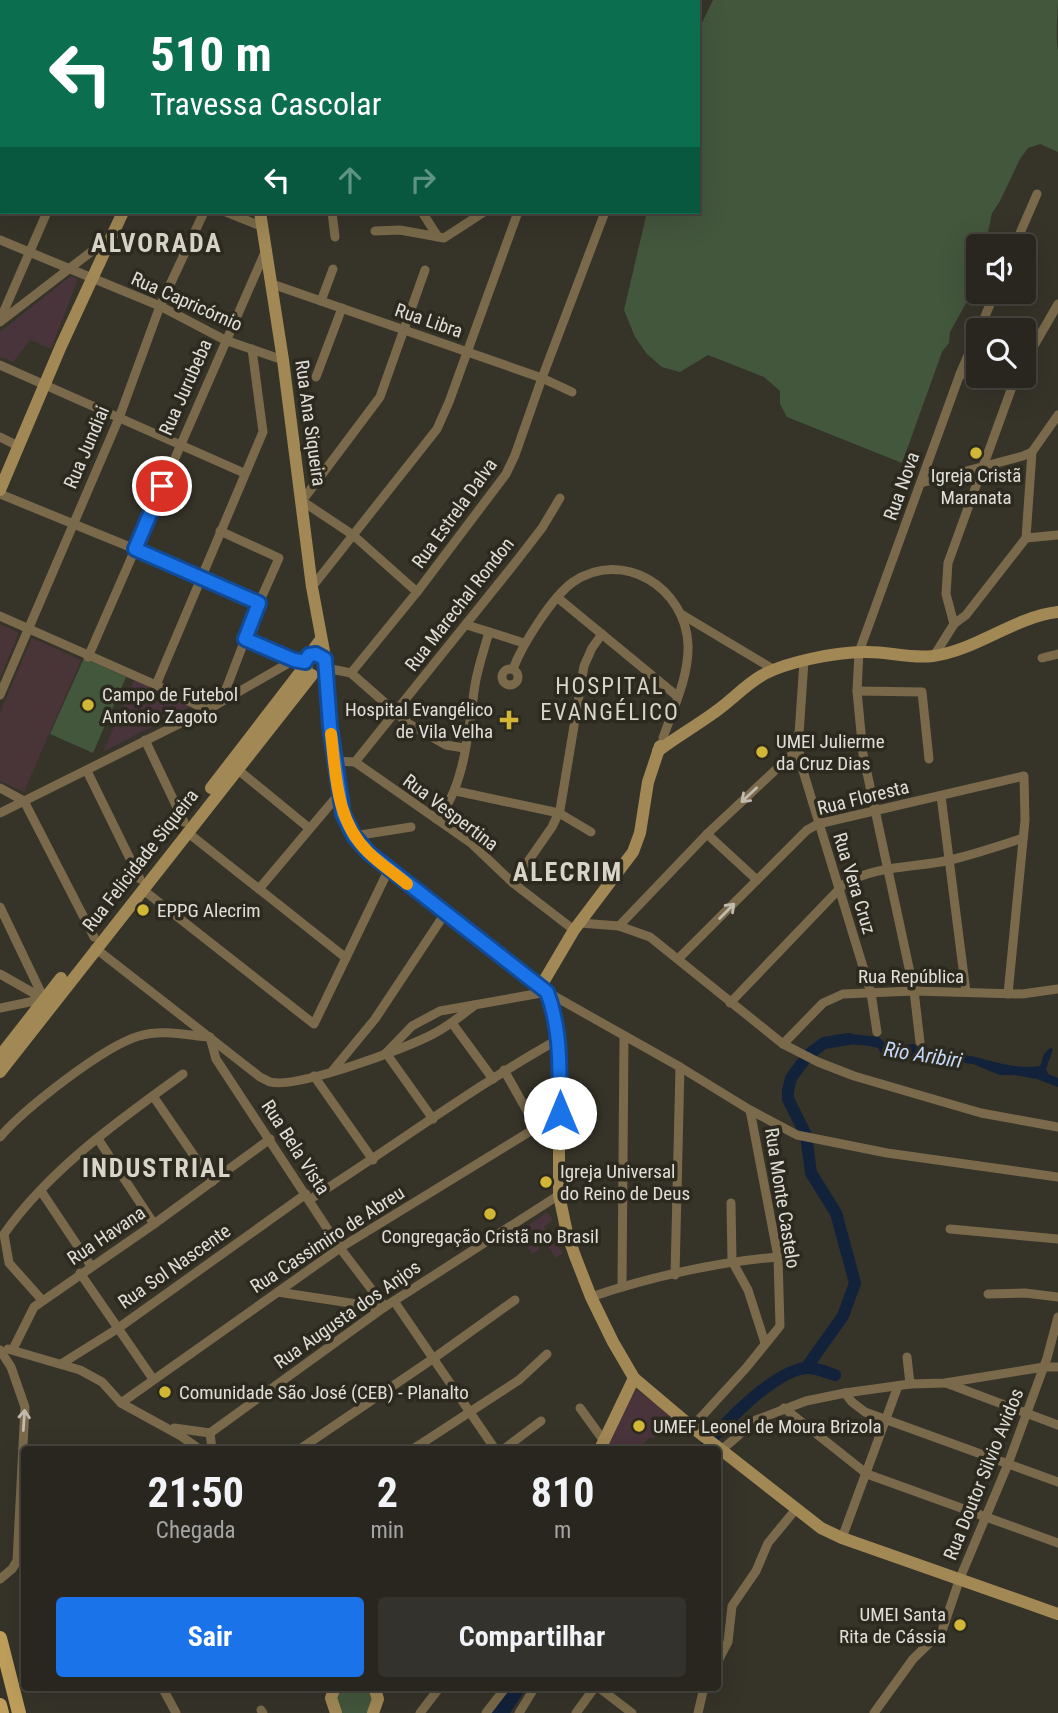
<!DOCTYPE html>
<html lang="pt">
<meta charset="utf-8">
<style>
body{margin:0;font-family:"Roboto Condensed",sans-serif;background:#34322c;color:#f1f3f6;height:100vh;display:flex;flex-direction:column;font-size:26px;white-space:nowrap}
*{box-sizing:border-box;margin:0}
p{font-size:23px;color:#a5a5a4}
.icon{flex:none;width:38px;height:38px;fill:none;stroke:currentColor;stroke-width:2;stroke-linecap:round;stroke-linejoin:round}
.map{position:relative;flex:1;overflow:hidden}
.sheet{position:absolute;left:21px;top:1446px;width:700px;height:245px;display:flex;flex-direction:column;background:#28261f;border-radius:7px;box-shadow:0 7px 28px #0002,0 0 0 2px #44433d}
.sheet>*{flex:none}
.banner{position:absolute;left:0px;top:0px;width:700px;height:214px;box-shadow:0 7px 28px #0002,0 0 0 2px #44433d;background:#0b6e4f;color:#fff;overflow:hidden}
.controls{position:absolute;left:966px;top:234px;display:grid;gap:14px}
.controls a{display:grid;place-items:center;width:70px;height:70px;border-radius:7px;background:#28261f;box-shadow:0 7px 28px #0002,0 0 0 2px #44433d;font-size:35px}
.pin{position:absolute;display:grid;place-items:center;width:60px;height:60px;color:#fff;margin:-30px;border:4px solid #fff;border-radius:50%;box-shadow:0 2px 7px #0007}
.me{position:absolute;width:77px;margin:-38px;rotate:0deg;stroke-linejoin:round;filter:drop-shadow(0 0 5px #0008)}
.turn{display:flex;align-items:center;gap:24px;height:147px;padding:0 35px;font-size:32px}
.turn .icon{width:91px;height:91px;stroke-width:2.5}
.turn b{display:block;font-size:49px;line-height:60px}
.lanes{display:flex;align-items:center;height:66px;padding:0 35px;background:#0003;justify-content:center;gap:35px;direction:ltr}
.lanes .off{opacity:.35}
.eta{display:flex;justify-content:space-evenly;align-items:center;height:119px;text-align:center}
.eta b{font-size:42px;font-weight:700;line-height:49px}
.action{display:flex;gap:14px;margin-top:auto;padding:14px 35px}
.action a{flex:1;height:80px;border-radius:7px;background:#1a73e8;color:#fff;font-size:28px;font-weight:700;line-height:80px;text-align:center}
.action a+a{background:#34322c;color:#f1f3f6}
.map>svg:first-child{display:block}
</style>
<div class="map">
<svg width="1058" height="1713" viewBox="0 0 1058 1713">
<rect width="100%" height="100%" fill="#363329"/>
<g fill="#493438">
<path d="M0 624 19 633 0 678Z"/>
<path d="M32 638 81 660 24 792 0 781V712Z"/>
</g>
<g fill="#48343a">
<path d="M71 276 78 279 51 349 30 340 13 362 0 357V332Z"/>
<path d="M134 680 193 705 103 752Z"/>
<path d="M547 1212 553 1220 544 1227 563 1253 556 1258 539 1233 532 1238 540 1249 532 1254 518 1233Z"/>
<path d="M634 1388 673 1416 653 1439 650 1437 643 1444 649 1449H610L605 1444Z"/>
</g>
<g fill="#43573d">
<path d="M713 0H1058C1058 17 1055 34 1058 50V152L1040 144 1028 148 1020 159 1000 201 992 213 985 247H978V276L976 285 950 332 949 343 942 352 902 463 787 417 780 404V391L764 377 708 355 680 372 662 367 647 354 635 337 624 310 647 212H698V31Z"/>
<path d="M84 658 126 677 93 753 50 734Z"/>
<path d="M341 1687H368L373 1695 369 1713H340L336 1700Z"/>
</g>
<g fill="#12223a">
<path d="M850 1034 879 1037 889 1047 914 1044 920 1050C939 1051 956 1053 975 1057 996 1062 1018 1070 1040 1066L1044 1054 1050 1048 1053 1049 1046 1069 1048 1074 1058 1078V1087L1037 1079 1014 1075H1000L973 1064 905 1056 883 1057 878 1048C863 1043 847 1047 833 1040L835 1035Z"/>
<path d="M512 1687H527L510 1713H489Z"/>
</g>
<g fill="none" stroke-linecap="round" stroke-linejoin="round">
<g stroke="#12223a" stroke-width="12">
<path d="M806 1368 843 1316 855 1283 836 1213 811 1173 806 1135 788 1099V1091L791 1078 808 1055 824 1043 849 1039"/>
<path d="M704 1449C721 1425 778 1367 809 1368 818 1368 827 1373 835 1375"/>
</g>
<g stroke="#7a6a4b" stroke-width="9">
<path d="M405 0V2"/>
<path d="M509 0 511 2"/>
<path d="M675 0V2"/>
<path d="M9 2 10 0"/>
<path d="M77 2 78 0"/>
<path d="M139 2V0"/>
<path d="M370 2 373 0"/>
<path d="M466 2 469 0"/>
<path d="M557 2 559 0"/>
<path d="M592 2V0"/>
<path d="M0 18 2 15"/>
<path d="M0 132 2 130"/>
<path d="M0 189 2 188"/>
<path d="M226 212 263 227"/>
<path d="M332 212 335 237"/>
<path d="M422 212 438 237"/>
<path d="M375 231 400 230 444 238 484 212"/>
<path d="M0 240 160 306 225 340 283 360"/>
<path d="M1014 247 1037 194"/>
<path d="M272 284 542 378 572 392"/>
<path d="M321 301 333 269"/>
<path d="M0 320 47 212"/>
<path d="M0 322 109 238"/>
<path d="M979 331 995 292"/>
<path d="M1024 363 1058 304"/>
<path d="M0 365 244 473"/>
<path d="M960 374 978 375"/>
<path d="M990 376 1015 378"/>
<path d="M316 377 342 308"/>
<path d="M0 437 18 446"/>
<path d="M921 483 1023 456 1032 452"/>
<path d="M0 494 135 549 259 603"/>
<path d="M220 531 279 558 259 603 221 702"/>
<path d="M1026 538 1058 535"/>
<path d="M312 587 437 429 449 402 518 212"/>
<path d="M417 592 353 535 302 501 380 397 425 270"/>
<path d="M558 598 677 696"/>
<path d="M681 614 773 669"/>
<path d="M0 616 156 685 207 710"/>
<path d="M954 624 966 615 1026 538 1032 452 1058 415"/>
<path d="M467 625 524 643"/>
<path d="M245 639 298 661"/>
<path d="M934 656 954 624 946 594 948 563 1016 376"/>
<path d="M88 657 266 250"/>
<path d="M1042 658 1058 654"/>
<path d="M804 661 799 734 800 761 871 993 877 1032"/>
<path d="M326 668 351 673 409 724 446 745 464 748"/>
<path d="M513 669C522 645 552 597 573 582 623 548 686 588 688 645 689 677 673 709 663 738"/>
<circle cx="510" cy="677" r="8"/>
<path d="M351 673 417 592 506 474 515 455 542 378 605 212"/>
<path d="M156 685 263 432 252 349"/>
<path d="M857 691 922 692 929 759"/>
<path d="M0 695 119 418 160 306 204 212"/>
<path d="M145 740 184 822"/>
<path d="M334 761 355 762 471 843 513 883 574 930"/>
<path d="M355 762 515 563 542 528 560 498"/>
<path d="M237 769 309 828"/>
<path d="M87 771 140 879"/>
<path d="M0 788 24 801 94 937"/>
<path d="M456 791 559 813 591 832"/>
<path d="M941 796 966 992"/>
<path d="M0 813 207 710 294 660"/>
<path d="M436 819C465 792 469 724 475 685 478 667 484 650 489 632"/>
<path d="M187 832 346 958"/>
<path d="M707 834 757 880"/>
<path d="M354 836 411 827"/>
<path d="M513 883 552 827 560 810 584 666 592 648 602 634"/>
<path d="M142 889 314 1024 389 869"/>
<path d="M259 889 339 794"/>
<path d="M0 907 44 999"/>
<path d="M580 923 619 926 650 937 783 1044 818 1062 854 1076 981 1113 1058 1127"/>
<path d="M619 926 707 834 799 748"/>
<path d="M95 948 260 1077C262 1078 268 1081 270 1082 297 1089 408 1048 435 1033 450 1025 462 1015 475 1005"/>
<path d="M678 959 807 830 818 824 1024 776 1025 820 1008 994"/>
<path d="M0 974 44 999"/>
<path d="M730 1003 844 884C876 865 915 868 950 860 975 854 999 846 1023 838"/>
<path d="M0 1008 44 999"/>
<path d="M452 1023 493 1079"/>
<path d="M210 1037 216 1059 340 1248 385 1307"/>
<path d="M920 1042 914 991 863 754 857 691 859 652 960 374 978 332"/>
<path d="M783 1044 823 1003 843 994 914 991 1022 994 1058 989"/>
<path d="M386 1053 412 1026 440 1011 547 992 680 1067 750 1110 797 1135 887 1153 1058 1177"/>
<path d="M386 1053 433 1119"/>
<path d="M333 1070 375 1019 446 912"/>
<path d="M504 1070 536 1127"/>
<path d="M314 1076 373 1160"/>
<path d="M153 1096 212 1182"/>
<path d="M0 1137C24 1109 104 1046 139 1036 162 1029 186 1035 209 1037"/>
<path d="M98 1139 154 1224"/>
<path d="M41 1191 91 1266"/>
<path d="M309 1200C393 1147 473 1087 559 1039"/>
<path d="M731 1203 732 1261 748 1290 765 1343"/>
<path d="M950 1229 1058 1239"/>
<path d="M80 1273 153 1379"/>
<path d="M675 1275 680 1067"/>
<path d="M622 1287 624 1036"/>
<path d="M278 1292 383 1308"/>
<path d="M988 1294 1025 1293 1058 1297"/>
<path d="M591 1297C649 1277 717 1262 778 1257"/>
<path d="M42 1300 9 1263 4 1234C50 1169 119 1120 183 1074"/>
<path d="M394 1301 495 1449"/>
<path d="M8 1349 80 1370 102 1382 121 1403 181 1436 199 1449"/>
<path d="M13 1349 34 1307 154 1224 270 1139"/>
<path d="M0 1350 11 1367 25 1407 17 1561 12 1569 0 1579"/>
<path d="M907 1357 910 1384"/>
<path d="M61 1364 117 1329 306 1194"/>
<path d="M946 1383 1058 1425"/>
<path d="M845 1393 852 1402 865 1412 1058 1482"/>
<path d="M121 1403 340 1248 560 1113"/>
<path d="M580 1408 604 1441"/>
<path d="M784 1408 867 1474 1058 1543"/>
<path d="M692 1427 746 1368 780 1326 778 1257 750 1110"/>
<path d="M174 1428 210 1433"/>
<path d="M210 1433 383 1308 559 1195"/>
<path d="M210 1433 212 1449"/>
<path d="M300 1449 434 1358 515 1300"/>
<path d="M413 1449 519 1380 547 1354"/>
<path d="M504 1449 541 1421"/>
<path d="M718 1453 756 1420 806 1401 845 1393 910 1384 945 1383 1044 1367H1058"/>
<path d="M842 1538 898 1386"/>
<path d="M718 1661 728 1642 732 1606 756 1571 768 1543 796 1509"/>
<path d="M95 1687H96"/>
<path d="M162 1687 176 1713"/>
<path d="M598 1687 632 1713"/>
<path d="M261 1710 263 1713"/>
<path d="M420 1713 440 1687"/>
<path d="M486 1713 506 1687"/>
<path d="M519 1713 535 1687"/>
<path d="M576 1713 595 1687"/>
<path d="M698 1713 704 1687"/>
<path d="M874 1713 913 1659 942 1631 960 1578 1008 1464 1047 1358 1058 1317"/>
</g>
<g stroke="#a18855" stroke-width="12">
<path d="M217 2V0"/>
<path d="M302 2 303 0"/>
<path d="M260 212 283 360 312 587 326 662V689L339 794 343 814 348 825 369 853 547 992 555 1013 559 1039V1195L567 1233 575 1256 591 1297 613 1342 634 1378 692 1427 821 1528 842 1538 1058 1614"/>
<path d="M0 490 61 346 123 212"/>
<path d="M307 671 305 661 321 639"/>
<path d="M658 751C676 737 696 726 715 712 731 701 744 686 761 676 784 662 837 652 864 652 887 651 909 659 933 656 977 650 1014 617 1058 612"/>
<path d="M211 788 305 666"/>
<path d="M541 986 574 930 633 852 640 833 648 782 660 746"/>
<path d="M0 1056 61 978"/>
<path d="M0 1072 312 675"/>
<path d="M600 1449 634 1378"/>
<path d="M335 1687 331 1698 336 1713"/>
<path d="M373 1713 378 1699 374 1687"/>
</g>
<g stroke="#c09f5c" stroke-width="14">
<path d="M0 1638 19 1713"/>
<path d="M0 1705 2 1713"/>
</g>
</g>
<defs><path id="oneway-shaft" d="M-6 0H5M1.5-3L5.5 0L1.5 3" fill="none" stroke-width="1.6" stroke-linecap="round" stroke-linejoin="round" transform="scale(1.75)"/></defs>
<g stroke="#c1bbae">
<use href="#oneway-shaft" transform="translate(749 795) rotate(137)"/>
<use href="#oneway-shaft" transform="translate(727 911) rotate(-45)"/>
<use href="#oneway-shaft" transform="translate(24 1420) rotate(-86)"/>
</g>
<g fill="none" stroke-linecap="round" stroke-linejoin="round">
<defs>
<path id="route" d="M162 486 135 549 259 603 245 639 294 660 305 662 309 655 316 654 325 659 330 726 343 814 354 836 369 853 547 992C562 1031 559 1072 560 1113"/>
</defs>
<use href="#route" stroke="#114b97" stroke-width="18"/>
<use href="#route" stroke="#1a73e8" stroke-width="12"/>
<path stroke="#f59e0b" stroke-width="12" d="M331 734C336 776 336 821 368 852 380 864 394 873 407 884"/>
</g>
<g fill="#d2b635" stroke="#2c291f" stroke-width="2.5">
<circle cx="976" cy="453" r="7"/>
<circle cx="88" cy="705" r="7"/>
<path d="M505.5 709.5h7v7h7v7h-7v7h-7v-7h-7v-7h7z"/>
<circle cx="762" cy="752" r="7"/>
<circle cx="143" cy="910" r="7"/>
<circle cx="546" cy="1182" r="7"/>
<circle cx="490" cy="1214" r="7"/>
<circle cx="165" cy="1392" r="7"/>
<circle cx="639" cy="1426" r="7"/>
<circle cx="960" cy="1625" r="7"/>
</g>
<g text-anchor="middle" stroke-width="7" stroke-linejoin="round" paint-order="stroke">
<g font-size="19" fill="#e0ded8" stroke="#2c291f">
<text transform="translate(187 301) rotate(24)" y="7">Rua Capricórnio</text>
<text transform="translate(429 320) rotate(19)" y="7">Rua Libra</text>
<text transform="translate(185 387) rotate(-66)" y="7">Rua Jurubeba</text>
<text transform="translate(311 423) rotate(82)" y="7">Rua Ana Siqueira</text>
<text transform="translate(86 447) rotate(-67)" y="7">Rua Jundiai</text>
<text transform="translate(901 486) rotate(-70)" y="7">Rua Nova</text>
<text transform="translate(454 513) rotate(-54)" y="7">Rua Estrela Dalva</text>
<text transform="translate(459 604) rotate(-52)" y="7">Rua Marechal Rondon</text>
<text transform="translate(863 797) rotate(-14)" y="7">Rua Floresta</text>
<text transform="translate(451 812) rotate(37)" y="7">Rua Vespertina</text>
<text transform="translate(140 860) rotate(-52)" y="7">Rua Felicidade Siqueira</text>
<text transform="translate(855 883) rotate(73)" y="7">Rua Vera Cruz</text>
<text x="911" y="983">Rua República</text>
<text transform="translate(296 1147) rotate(57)" y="7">Rua Bela Vista</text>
<text transform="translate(783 1198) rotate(81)" y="7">Rua Monte Castelo</text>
<text transform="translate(106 1235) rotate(-34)" y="7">Rua Havana</text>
<text transform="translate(327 1239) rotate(-33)" y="7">Rua Cassimiro de Abreu</text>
<text transform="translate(174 1266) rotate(-35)" y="7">Rua Sol Nascente</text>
<text transform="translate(347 1314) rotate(-35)" y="7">Rua Augusta dos Anjos</text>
<text transform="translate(983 1474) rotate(-68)" y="7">Rua Doutor Silvio Avidos</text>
</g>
<g font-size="19" fill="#e0ded8" stroke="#2c291f" text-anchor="start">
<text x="976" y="482" text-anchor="middle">Igreja Cristã<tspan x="976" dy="22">Maranata</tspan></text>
<text x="102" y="701">Campo de Futebol<tspan x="102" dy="22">Antonio Zagoto</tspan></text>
<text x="493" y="716" text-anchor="end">Hospital Evangélico<tspan x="493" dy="22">de Vila Velha</tspan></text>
<text x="776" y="748">UMEI Julierme<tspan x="776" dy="22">da Cruz Dias</tspan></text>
<text x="157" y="917">EPPG Alecrim</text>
<text x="560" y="1178">Igreja Universal<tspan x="560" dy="22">do Reino de Deus</tspan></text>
<text x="490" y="1243" text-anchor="middle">Congregação Cristã no Brasil</text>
<text x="179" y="1399">Comunidade São José (CEB) - Planalto</text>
<text x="653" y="1433">UMEF Leonel de Moura Brizola</text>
<text x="946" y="1621" text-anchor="end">UMEI Santa<tspan x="946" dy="22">Rita de Cássia</tspan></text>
</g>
<g font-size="21" font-style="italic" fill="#c5daf9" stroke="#2c291f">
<text transform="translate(923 1055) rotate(9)" y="7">Rio Aribiri</text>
</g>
<g font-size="23" letter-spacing="2" fill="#d8d4c7" stroke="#2c291f">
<text x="610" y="694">HOSPITAL<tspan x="610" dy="26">EVANGÉLICO</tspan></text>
</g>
<g font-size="26" font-weight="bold" letter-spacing="2" fill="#d8d4c7" stroke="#2c291f">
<text x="157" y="252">ALVORADA</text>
<text x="568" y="881">ALECRIM</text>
<text x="157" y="1177">INDUSTRIAL</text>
</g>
</g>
</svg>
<div class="controls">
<a><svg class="icon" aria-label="sound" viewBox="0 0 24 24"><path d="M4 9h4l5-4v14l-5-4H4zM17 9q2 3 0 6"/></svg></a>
<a><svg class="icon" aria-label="search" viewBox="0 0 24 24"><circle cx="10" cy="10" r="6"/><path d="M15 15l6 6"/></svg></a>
</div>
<div class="pin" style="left:162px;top:486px;background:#d93025"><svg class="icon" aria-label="arrive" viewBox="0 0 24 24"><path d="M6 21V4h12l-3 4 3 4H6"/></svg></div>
<svg class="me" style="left:560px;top:1113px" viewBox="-20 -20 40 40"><circle r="19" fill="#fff"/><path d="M0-13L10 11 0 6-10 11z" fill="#1a73e8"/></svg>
<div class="banner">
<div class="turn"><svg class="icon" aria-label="left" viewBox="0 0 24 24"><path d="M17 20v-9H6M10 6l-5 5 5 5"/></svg><div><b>510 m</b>Travessa Cascolar</div></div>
<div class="lanes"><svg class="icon" aria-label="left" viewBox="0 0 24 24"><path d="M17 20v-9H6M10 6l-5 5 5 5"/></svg><svg class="icon off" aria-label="ahead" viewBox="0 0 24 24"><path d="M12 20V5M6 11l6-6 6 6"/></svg><svg class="icon off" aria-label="right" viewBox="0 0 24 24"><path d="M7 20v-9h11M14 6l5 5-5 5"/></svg></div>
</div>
<section class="sheet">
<div class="eta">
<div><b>21:50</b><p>Chegada</p></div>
<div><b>2</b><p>min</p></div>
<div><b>810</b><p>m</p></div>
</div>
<div class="action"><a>Sair</a><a>Compartilhar</a></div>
</section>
</div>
